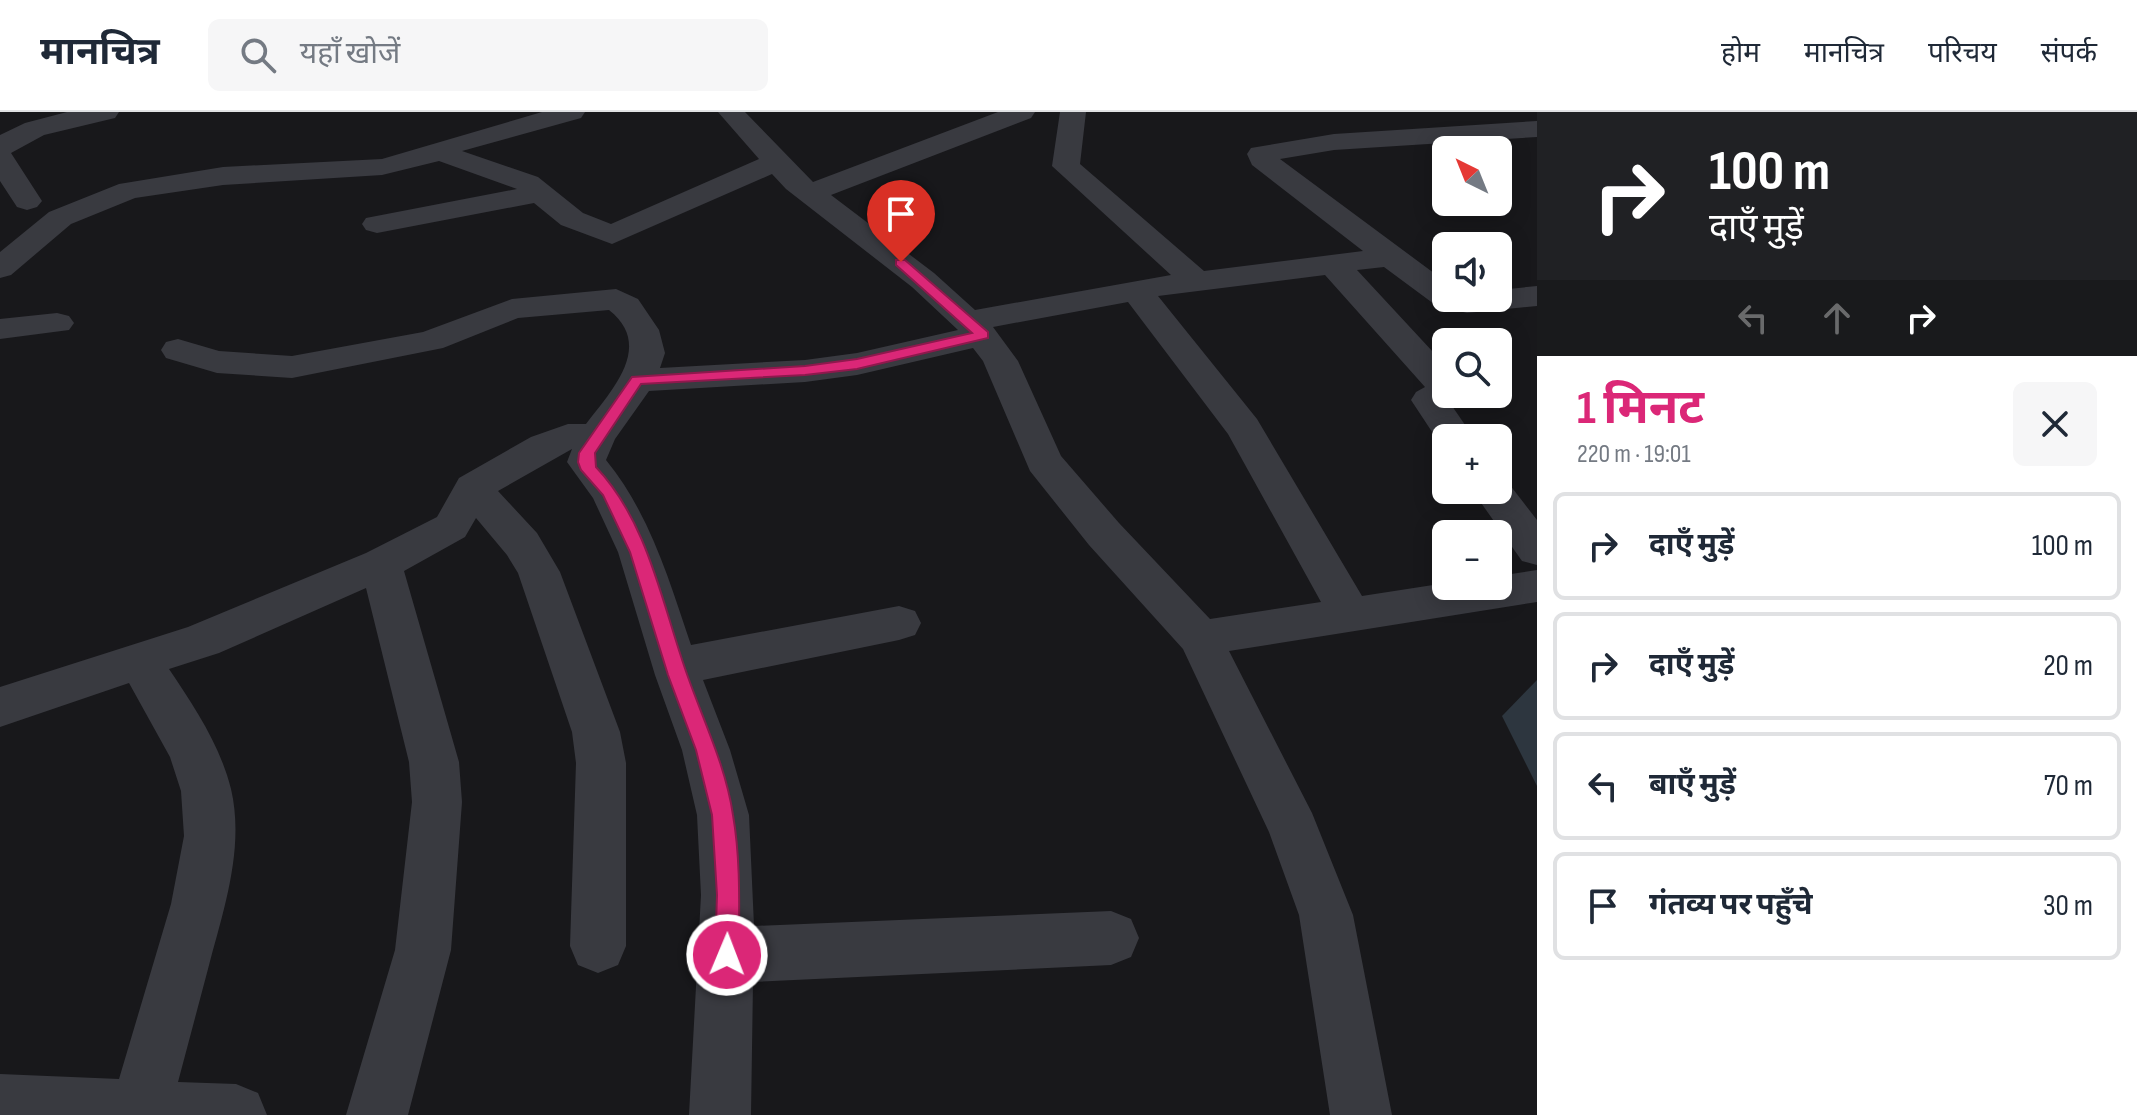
<!DOCTYPE html>
<html lang="hi">
<meta charset="utf-8">
<style>
body{margin:0;font-family:"Sofia Sans Condensed","Noto Sans Devanagari",sans-serif;background:#f6f6f7;color:#1f2937;height:100vh;display:flex;flex-direction:column;font-size:30px;white-space:nowrap}
*{box-sizing:border-box;margin:0}
p{font-size:26px;color:#747a83}
.icon{flex:none;width:44px;height:44px;fill:none;stroke:currentColor;stroke-width:2;stroke-linecap:round;stroke-linejoin:round}
.map{position:relative;flex:1;overflow:hidden}
.sheet{display:flex;flex-direction:column;background:#fff;width:600px}
.sheet>*{flex:none}
.hud{background:#202124;color:#fff;overflow:hidden}
.needle{width:52px;rotate:317deg}
.tools{position:absolute;left:1432px;top:24px;display:grid;gap:16px}
.tools a{display:grid;place-items:center;width:80px;height:80px;border-radius:12px;background:#fff;box-shadow:0 4px 20px #0003;font-size:40px}
.pin{position:absolute;display:grid;place-items:center;width:68px;height:68px;color:#fff;margin:-82px -34px;border-radius:50% 50% 50% 0;rotate:-45deg;box-shadow:0 0 8px #0007}
.pin .icon{rotate:45deg}
.me{position:absolute;width:88px;margin:-44px;rotate:1deg;stroke-linejoin:round;filter:drop-shadow(0 0 6px #0008)}
.turn{display:flex;align-items:center;gap:28px;height:168px;padding:0 40px;font-size:36px}
.turn .icon{width:104px;height:104px;stroke-width:2.5}
.turn b{display:block;font-size:56px;line-height:68px}
.lanes{display:flex;align-items:center;height:76px;padding:0 40px;background:#0003;justify-content:center;gap:40px;direction:ltr}
.lanes .off{opacity:.35}
.round{display:grid;place-items:center;flex:none;width:84px;height:84px;border-radius:12px;background:#f6f6f7}
.headline{display:flex;align-items:center;justify-content:space-between;height:136px;padding:0 40px}
h1{font-size:48px;font-weight:700;line-height:60px;color:#db2777}
ul{padding:0;list-style:none}
li{display:flex;align-items:center;gap:24px;height:108px;margin:0 16px 12px;padding:0 24px;border:4px solid #e0e1e3;border-radius:12px}
li div{flex:1}
li b{display:block;font-size:30px}
li em{font-style:normal}
header{display:flex;align-items:center;gap:48px;box-sizing:border-box;height:112px;padding:0 40px;background:#fff;border-bottom:2px solid #e0e1e3}
header strong{font-size:38px}
nav{display:flex;gap:44px;margin-inline-start:auto;font-size:28px}
.search{width:560px;height:72px;background:#f6f6f7;display:flex;align-items:center;gap:20px;box-sizing:border-box;padding:0 28px;border-radius:12px;color:#747a83;font-size:30px}
main{display:flex;flex:1;min-height:0}
.map>svg:first-child{display:block}
</style>
<header>
<strong>मानचित्र</strong>
<div class="search"><svg class="icon" aria-label="search" viewBox="0 0 24 24"><circle cx="10" cy="10" r="6"/><path d="M15 15l6 6"/></svg>यहाँ खोजें</div>
<nav><a>होम</a><a>मानचित्र</a><a>परिचय</a><a>संपर्क</a></nav>
</header>
<main>
<div class="map">
<svg width="1537" height="1003" viewBox="0 0 1537 1003">
<rect width="100%" height="100%" fill="#18181b"/>
<path fill="#2d363f" d="M1537 568V674L1502 604Z"/>
<g fill="none" stroke-linecap="round" stroke-linejoin="round">
<g fill="#393a40" fill-rule="evenodd">
<path d="M67 0H119L115 6 44 23 11 41 42 89 37 95 27 98 17 95 0 69V23L25 11Z"/>
<path d="M542 0H585L581 6 462 39 538 65 583 101 611 112 759 47 718 0H745L813 70 998 0H1035L1031 6 831 83 934 161 975 198 1171 163 1052 54 1060 0H1086L1080 52 1204 159 1363 139 1252 53 1247 42 1251 36 1334 22 1537 9V25L1334 38 1280 47 1446 170V186H1498V178L1537 174V194L1467 201 1455 198 1434 192 1384 155 1357 158 1446 254V282H1460L1450 291 1474 326H1446V336L1442 335 1411 288 1416 280 1425 275 1325 163 1158 184 1257 307 1362 484 1446 471V474H1498V464L1537 458V490L1229 539 1312 701 1353 803 1392 1003H1330L1299 803 1269 720 1183 537 1089 433 1030 359 983 249 973 236 857 263 805 270 649 279 615 327 606 348C650 402 669 468 691 533L899 494 915 499 921 511 915 523 899 528 703 568 730 638 749 703 754 814 1111 799 1131 807 1139 826 1131 845 1111 853 753 870 751 1003H689L701 783 697 703 682 638 655 563 618 440 593 386 567 350 572 337 498 379 537 421 560 460 620 620 626 651V834L618 853 598 861 578 853 570 834 576 651 572 620 518 461 507 443 476 406 465 425 404 459 459 650 462 690 451 838 408 1003H346L395 838 412 690 409 650 366 476 219 541 169 557C194 594 220 633 231 677 245 737 223 799 208 857 198 895 188 932 178 970L236 972 258 981 267 1003H0V962L119 967 171 792 184 724 181 679 170 645 129 571 0 615V575L188 515 366 441 437 405 459 366 531 325 568 312H586C611 279 655 234 609 198L518 206 443 236 292 266 217 261 166 246 161 238 166 230 178 227 219 239 292 244 423 220 512 187 616 177 638 187 659 218 665 241 660 256 805 248 857 241 958 218 912 175 786 77 772 62 612 132 561 113 534 91 377 121 366 118 362 112 366 106 517 77 439 49 382 63 223 73 135 86 71 112 11 163 0 166V140L49 100 119 72 223 55 382 47ZM1128 190 1228 322 1321 490 1210 507 1119 411 1061 344 1018 249 993 215Z"/>
<path d="M57 201 69 204 74 211 69 218 0 227V207Z"/>
<path d="M1498 366 1506 368 1537 408V453L1522 449 1472 378H1498Z"/>
</g>
</g>
<path fill="#db2777" stroke="#8e194d" stroke-width="2" d="M896 148H905L988 220V226L857 257 805 263 641 272 595 341 596 355C649 411 662 493 688 565 704 610 726 655 733 703 741 749 739 797 739 843L735 851 727 855 719 851 715 843 717 783 712 703 696 638 668 563 630 440 603 383 581 358 578 350 579 341 632 265 805 254 857 247 972 221 896 153Z"/>
</svg>
<div class="tools">
<a><svg class="needle" viewBox="-14 -14 28 28"><path d="M0-13l5 13h-10z" fill="#e53935"/><path d="M0 13l5-13h-10z" fill="#747a83"/></svg></a>
<a><svg class="icon" aria-label="sound" viewBox="0 0 24 24"><path d="M4 9h4l5-4v14l-5-4H4zM17 9q2 3 0 6"/></svg></a>
<a><svg class="icon" aria-label="search" viewBox="0 0 24 24"><circle cx="10" cy="10" r="6"/><path d="M15 15l6 6"/></svg></a>
<a>+</a>
<a>−</a>
</div>
<div class="pin" style="left:901px;top:150px;background:#d93025"><svg class="icon" aria-label="arrive" viewBox="0 0 24 24"><path d="M6 21V4h12l-3 4 3 4H6"/></svg></div>
<svg class="me" style="left:727px;top:843px" viewBox="-20 -20 40 40"><circle r="17" fill="#db2777" stroke="#fff" stroke-width="3"/><path d="M0-11L8 9 0 5-8 9z" fill="#fff"/></svg>
</div>
<section class="sheet">
<div class="hud">
<div class="turn"><svg class="icon" aria-label="right" viewBox="0 0 24 24"><path d="M7 20v-9h11M14 6l5 5-5 5"/></svg><div><b>100 m</b>दाएँ मुड़ें</div></div>
<div class="lanes"><svg class="icon off" aria-label="left" viewBox="0 0 24 24"><path d="M17 20v-9H6M10 6l-5 5 5 5"/></svg><svg class="icon off" aria-label="ahead" viewBox="0 0 24 24"><path d="M12 20V5M6 11l6-6 6 6"/></svg><svg class="icon" aria-label="right" viewBox="0 0 24 24"><path d="M7 20v-9h11M14 6l5 5-5 5"/></svg></div>
</div>
<div class="headline"><div><h1>1 मिनट</h1><p>220 m · 19:01</p></div><a class="round"><svg class="icon" aria-label="close" viewBox="0 0 24 24"><path d="M6 6l12 12M18 6L6 18"/></svg></a></div>
<ul>
<li><svg class="icon" aria-label="right" viewBox="0 0 24 24"><path d="M7 20v-9h11M14 6l5 5-5 5"/></svg><div><b>दाएँ मुड़ें</b></div><em>100 m</em></li>
<li><svg class="icon" aria-label="right" viewBox="0 0 24 24"><path d="M7 20v-9h11M14 6l5 5-5 5"/></svg><div><b>दाएँ मुड़ें</b></div><em>20 m</em></li>
<li><svg class="icon" aria-label="left" viewBox="0 0 24 24"><path d="M17 20v-9H6M10 6l-5 5 5 5"/></svg><div><b>बाएँ मुड़ें</b></div><em>70 m</em></li>
<li><svg class="icon" aria-label="arrive" viewBox="0 0 24 24"><path d="M6 21V4h12l-3 4 3 4H6"/></svg><div><b>गंतव्य पर पहुँचे</b></div><em>30 m</em></li>
</ul>
</section>
</main>
